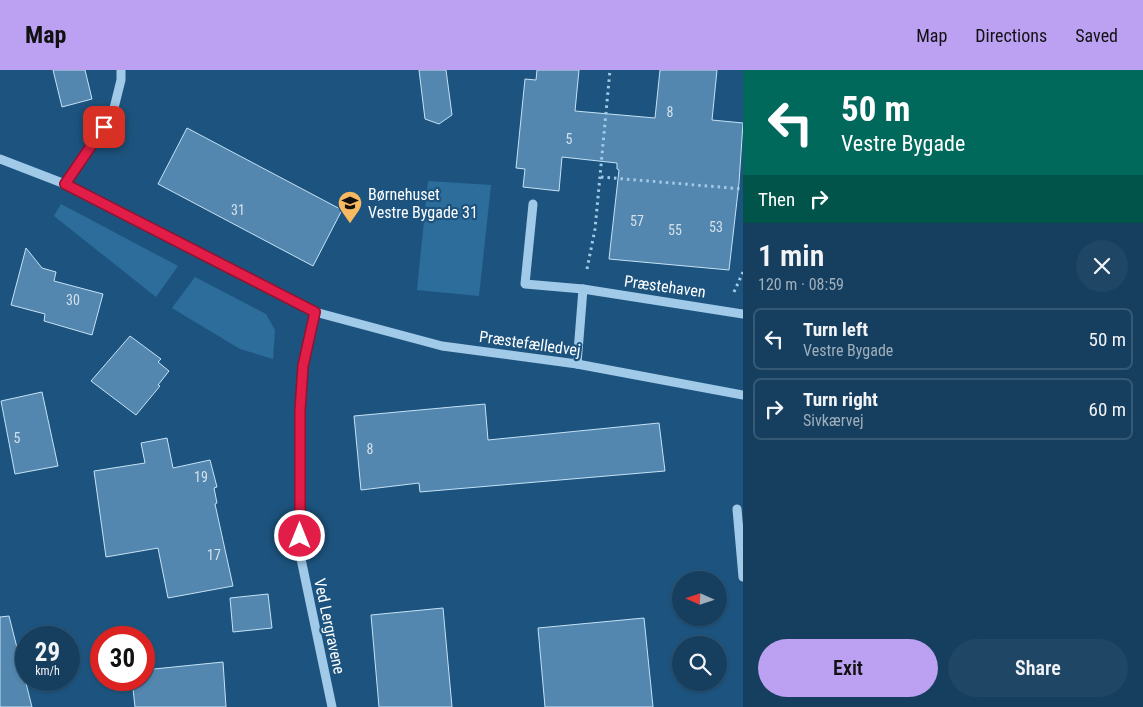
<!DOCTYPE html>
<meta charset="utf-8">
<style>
body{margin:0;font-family:"Roboto Condensed",sans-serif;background:#1f4665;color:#f1f3f6;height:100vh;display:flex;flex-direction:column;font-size:19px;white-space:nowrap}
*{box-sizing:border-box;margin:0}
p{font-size:16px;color:#9eafbd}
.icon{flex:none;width:28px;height:28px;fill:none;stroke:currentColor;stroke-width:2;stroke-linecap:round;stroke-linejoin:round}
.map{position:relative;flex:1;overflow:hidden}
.drawer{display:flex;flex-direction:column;background:#163f5f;width:400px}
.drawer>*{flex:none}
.top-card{background:#00695c;color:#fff;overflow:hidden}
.needle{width:32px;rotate:273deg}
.controls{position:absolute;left:672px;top:501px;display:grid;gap:10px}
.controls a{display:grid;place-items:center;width:55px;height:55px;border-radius:50%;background:#163f5f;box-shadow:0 1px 4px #0004,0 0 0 1px #355874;font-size:25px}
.speed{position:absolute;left:15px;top:556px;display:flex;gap:10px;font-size:25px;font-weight:700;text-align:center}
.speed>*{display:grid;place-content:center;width:65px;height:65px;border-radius:50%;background:#163f5f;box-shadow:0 1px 4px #0004,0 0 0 1px #355874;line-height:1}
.speed small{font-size:12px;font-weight:400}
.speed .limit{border:8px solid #d22;background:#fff;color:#111}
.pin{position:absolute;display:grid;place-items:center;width:42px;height:42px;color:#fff;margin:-21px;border-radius:10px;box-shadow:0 2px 8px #0006}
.me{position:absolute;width:55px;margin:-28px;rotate:0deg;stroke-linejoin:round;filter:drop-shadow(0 0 4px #0008)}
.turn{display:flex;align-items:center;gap:18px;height:105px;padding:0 15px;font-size:22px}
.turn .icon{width:65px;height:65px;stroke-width:2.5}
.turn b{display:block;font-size:35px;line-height:42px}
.then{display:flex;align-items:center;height:48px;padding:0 15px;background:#0003;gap:10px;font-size:19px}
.round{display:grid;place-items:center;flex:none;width:52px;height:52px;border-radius:26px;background:#1f4665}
.headline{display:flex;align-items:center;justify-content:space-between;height:85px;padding:0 15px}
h1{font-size:30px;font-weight:600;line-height:38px}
.button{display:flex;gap:10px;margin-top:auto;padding:10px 15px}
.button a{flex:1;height:58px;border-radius:30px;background:#bca0f2;color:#111;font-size:20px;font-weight:600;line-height:58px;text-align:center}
.button a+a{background:#1f4665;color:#f1f3f6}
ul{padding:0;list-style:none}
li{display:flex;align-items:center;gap:15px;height:62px;margin:0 10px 8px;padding:0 5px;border:2px solid #355874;border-radius:8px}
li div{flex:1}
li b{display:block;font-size:19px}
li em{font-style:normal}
header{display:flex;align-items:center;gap:30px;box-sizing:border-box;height:70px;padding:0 25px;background:#bca0f2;color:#111}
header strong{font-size:24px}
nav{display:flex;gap:28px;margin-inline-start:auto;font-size:18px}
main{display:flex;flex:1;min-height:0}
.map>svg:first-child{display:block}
</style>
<header>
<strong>Map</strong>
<nav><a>Map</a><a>Directions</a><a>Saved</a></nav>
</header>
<main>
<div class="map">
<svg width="743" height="637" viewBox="0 0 743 637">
<rect width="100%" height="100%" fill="#1d547f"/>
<g fill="#2d6d9c">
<path d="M428 111 491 115 479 226 417 220Z"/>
<path d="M61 134 178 196 156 227 54 146Z"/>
<path d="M195 207 266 244 275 260 273 289 240 279 172 238Z"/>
</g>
<g fill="#5387af" stroke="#c5e2f6">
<path d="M53 0H85L92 29 62 37Z"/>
<path d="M419 0H446L452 45 439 54 425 49Z"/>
<path d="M537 0H579L575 41 655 48 660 0H717L712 50 743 53 739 113 729 200 609 189 619 100 617 99V93L562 87 559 121 523 117 525 99 516 98 525 9 536 10Z"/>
<path d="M187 58 342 140 313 196 158 114Z"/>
<path d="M26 178 42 198 56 202 54 211 103 224 92 265 44 251 45 244 11 235Z"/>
<path d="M130 266 161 289 158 292 169 301 158 315 160 316 136 345 91 311Z"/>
<path d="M42 322 58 396 15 404 1 331Z"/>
<path d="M485 334 488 370 659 353 665 401 420 422 419 413 361 420 354 346Z"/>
<path d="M167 368 173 398 210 390 217 417 214 418 217 433 215 434 233 516 168 528 158 478 106 487 94 401 145 393 141 373Z"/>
<path d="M268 524 272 558 233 562 230 528Z"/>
<path d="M443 538 452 637H379L371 545Z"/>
<path d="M9 546 32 637H0V547Z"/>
<path d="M644 548 653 637H545L538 558Z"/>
<path d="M223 592 226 637H135L132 610H144V600Z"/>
</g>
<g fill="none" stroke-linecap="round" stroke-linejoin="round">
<g stroke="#a1cae8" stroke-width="3" stroke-dasharray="2.5 4" stroke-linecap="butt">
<path d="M601 107 743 119"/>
<path d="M587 199 595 159 610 0"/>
<path d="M734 222 743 202"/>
</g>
<g stroke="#a1cae8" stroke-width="9">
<path d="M0 89 65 114 315 242 442 276 577 294 743 325"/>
<path d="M65 114 113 42 121 10V0"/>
<path d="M533 134 525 214 583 219 743 244"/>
<path d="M315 242 303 296 300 341V484L332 637"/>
<path d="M577 294 583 219"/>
<path d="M737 439 743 507"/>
</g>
</g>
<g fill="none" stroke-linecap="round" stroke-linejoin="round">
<defs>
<path id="route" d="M104 57 65 114 315 242 303 296 300 341V466"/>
</defs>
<use href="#route" stroke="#92132f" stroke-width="12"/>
<use href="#route" stroke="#e11d48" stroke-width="9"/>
</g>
<defs>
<symbol id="school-pin" viewBox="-11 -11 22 30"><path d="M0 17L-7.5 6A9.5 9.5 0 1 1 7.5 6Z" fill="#f8b960" stroke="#1d547f"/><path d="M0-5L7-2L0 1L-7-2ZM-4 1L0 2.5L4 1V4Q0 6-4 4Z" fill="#111"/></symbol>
</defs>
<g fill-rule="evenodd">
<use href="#school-pin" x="336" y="119" width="28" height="38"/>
</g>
<g text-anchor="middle" stroke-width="4.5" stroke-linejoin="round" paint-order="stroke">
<g font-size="14" fill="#d4e1eb">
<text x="670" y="47">8</text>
<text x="569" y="74">5</text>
<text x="238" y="145">31</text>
<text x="637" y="156">57</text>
<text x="716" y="162">53</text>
<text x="675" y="165">55</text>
<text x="73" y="235">30</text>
<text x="17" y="373">5</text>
<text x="370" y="384">8</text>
<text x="201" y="412">19</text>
<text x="214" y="490">17</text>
</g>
<g font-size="16" fill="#fff" stroke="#1d547f" text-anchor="start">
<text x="368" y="130">Børnehuset<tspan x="368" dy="18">Vestre Bygade 31</tspan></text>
</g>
<g font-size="16" fill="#fff" stroke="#1d547f">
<text transform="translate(665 216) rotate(8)" y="6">Præstehaven</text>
<text transform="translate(530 273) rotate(8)" y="6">Præstefælledvej</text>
<text transform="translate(330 556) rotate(78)" y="6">Ved Lergravene</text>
</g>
</g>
</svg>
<div class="controls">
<a><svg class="needle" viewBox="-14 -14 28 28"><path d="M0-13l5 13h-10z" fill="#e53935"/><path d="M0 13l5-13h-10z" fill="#9eafbd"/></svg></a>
<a><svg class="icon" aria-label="search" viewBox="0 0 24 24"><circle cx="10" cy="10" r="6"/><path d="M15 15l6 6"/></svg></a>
</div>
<div class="speed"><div>29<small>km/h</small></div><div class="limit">30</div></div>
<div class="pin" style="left:104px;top:57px;background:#d93025"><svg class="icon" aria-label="arrive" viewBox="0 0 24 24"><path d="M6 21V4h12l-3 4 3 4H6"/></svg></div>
<svg class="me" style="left:300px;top:466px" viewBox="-20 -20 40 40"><circle r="17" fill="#e11d48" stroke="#fff" stroke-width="3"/><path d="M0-11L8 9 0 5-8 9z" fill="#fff"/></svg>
</div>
<section class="drawer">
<div class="top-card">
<div class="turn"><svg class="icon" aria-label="left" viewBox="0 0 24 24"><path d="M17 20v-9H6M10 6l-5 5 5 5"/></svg><div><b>50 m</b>Vestre Bygade</div></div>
<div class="then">Then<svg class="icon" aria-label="right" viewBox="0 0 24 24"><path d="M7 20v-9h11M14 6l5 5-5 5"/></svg></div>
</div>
<div class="headline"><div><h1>1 min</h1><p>120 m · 08:59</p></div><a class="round"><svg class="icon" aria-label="close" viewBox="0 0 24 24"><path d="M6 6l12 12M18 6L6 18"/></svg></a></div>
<ul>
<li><svg class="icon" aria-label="left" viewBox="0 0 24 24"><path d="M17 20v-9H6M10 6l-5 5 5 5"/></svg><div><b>Turn left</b><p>Vestre Bygade</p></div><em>50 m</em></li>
<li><svg class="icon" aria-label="right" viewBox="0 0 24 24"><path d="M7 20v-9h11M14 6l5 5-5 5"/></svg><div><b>Turn right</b><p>Sivkærvej</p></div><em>60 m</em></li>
</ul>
<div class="button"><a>Exit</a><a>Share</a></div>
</section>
</main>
